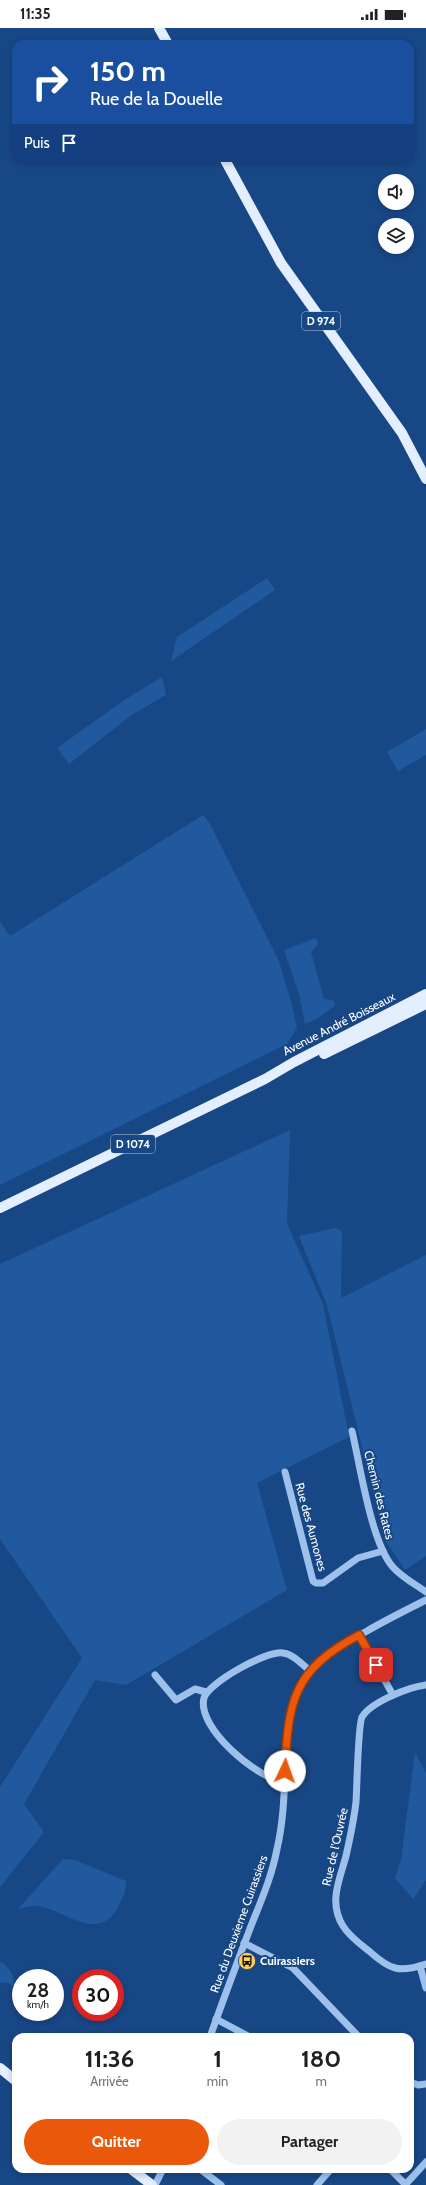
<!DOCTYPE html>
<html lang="fr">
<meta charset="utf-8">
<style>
body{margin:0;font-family:Cabin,sans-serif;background:#f2f2f2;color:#202124;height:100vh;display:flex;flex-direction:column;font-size:15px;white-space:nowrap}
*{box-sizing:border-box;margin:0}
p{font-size:13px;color:#757577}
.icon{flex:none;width:22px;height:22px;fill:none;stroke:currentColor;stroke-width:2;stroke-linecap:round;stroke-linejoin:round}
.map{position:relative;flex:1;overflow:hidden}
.sheet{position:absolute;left:12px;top:2005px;width:402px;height:140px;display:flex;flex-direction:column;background:#fff;border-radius:12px;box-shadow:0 2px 6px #0003}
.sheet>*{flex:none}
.banner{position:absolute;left:12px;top:12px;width:402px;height:122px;border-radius:12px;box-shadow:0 2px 6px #0003;background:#1a4fa0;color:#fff;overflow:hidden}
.fabs{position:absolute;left:378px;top:146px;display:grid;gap:8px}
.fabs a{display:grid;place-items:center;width:36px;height:36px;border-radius:50%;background:#fff;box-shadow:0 2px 6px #0003;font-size:20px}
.speed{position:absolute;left:12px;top:1941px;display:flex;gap:8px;font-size:20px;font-weight:700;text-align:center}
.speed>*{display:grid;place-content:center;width:52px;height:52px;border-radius:50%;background:#fff;box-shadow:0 2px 6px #0003;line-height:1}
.speed small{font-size:10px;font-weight:400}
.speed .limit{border:6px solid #d22;background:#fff;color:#111}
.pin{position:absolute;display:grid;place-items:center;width:34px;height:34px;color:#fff;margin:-17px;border-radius:8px;box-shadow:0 2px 6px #0006}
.me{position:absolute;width:44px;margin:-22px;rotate:3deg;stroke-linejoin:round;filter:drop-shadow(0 0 3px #0008)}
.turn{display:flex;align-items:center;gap:14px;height:84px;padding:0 12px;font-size:18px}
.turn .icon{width:52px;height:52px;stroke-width:2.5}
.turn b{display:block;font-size:28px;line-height:34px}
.then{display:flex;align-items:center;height:38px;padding:0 12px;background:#0003;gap:8px;font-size:15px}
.eta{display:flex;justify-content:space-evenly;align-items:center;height:68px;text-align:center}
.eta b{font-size:24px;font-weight:800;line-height:28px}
.cta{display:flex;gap:8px;margin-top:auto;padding:8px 12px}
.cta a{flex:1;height:46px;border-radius:24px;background:#ea580c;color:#fff;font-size:16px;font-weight:800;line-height:46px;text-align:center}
.cta a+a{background:#f2f2f2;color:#202124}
.status{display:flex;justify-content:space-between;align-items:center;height:28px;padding:0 20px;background:#fff;direction:ltr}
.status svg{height:11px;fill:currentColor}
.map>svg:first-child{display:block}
</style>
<div class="status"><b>11:35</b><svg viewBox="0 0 49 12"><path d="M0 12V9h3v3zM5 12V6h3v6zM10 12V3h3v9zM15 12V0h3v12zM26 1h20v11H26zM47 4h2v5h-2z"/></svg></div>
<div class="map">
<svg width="426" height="2157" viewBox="0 0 426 2157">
<rect width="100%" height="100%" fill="#184785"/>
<g fill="#21599e">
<path d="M267 550 275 562 171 633 177 609Z"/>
<path d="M162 649 166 667 130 688 69 736 57 720 126 671Z"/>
<path d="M426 701V727L398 743 387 724Z"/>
<path d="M203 787 210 796 279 933 292 977 297 1000 287 1016 0 1157V894L10 908Z"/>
<path d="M316 910 318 916 311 924 324 971 334 972 335 978 315 992 305 996 299 966 284 922Z"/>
<path d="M290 1102 287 1196 323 1276 349 1409 257 1455 287 1562 126 1657 95 1652 24 1776 44 1804 0 1859V1759L82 1630 0 1511V1236Z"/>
<path d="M335 1200 342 1203 341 1270 426 1227V1528L405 1542 385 1512 327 1277 299 1208Z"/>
<path d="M415 1725 426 1745V1852L413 1871 395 1850 401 1832Z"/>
<path d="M63 1831 75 1832 126 1853C127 1862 123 1869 119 1877 100 1916 68 1884 39 1878 33 1877 24 1880 18 1881Z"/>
<path d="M0 1934C8 1937 16 1949 13 1958L6 1954 0 1955Z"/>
</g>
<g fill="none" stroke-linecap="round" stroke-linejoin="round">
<g stroke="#9ec1ec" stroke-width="7">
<path d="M352 1403C360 1437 371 1513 392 1538 401 1549 415 1556 426 1564"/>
<path d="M285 1444 313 1553 316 1555H323L358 1530 383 1523"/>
<path d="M359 1607 393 1667"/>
<path d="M155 1647 176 1672 195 1661 206 1664"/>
<path d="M426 1657C409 1659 371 1674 362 1689 358 1697 357 1759 356 1774 354 1792 350 1810 346 1828 340 1851 328 1874 343 1898 349 1908 360 1916 369 1923 390 1942 399 1945 426 1936"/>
<path d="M285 1754C257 1751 196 1699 204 1670 208 1655 267 1622 283 1625 293 1626 302 1636 310 1643"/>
<path d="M244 1915 293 1940 359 2009"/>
<path d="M420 1938 426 1960"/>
<path d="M216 1991 250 2009"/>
<path d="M210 2009C223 1972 237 1935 251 1898 261 1873 272 1848 277 1821 286 1783 284 1743 287 1704 291 1650 323 1627 367 1603 386 1592 406 1582 426 1572"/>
<path d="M410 2054 418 2057 426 2056"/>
<path d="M200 2141 221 2157"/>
<path d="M390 2141 406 2157"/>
<path d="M155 2157 163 2141"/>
<path d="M317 2157 331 2141"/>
<path d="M405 2157 426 2134"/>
</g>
<g stroke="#e3eeff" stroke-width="10">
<path d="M159 0 168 16"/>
<path d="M224 130 281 235 402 405 426 451"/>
<path d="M324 1026 426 976"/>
<path d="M0 1180 265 1051 294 1034 426 966"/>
<path d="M0 2040 16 2053"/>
<path d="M131 2141 152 2157"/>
</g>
</g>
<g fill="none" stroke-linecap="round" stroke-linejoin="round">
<defs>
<path id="route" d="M285 1743C288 1673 293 1642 359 1607L376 1637"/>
</defs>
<use href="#route" stroke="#983908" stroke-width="10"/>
<use href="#route" stroke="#ea580c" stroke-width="7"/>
</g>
<defs>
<symbol id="bus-disc" viewBox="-11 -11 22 22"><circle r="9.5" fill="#ffcf59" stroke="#184785"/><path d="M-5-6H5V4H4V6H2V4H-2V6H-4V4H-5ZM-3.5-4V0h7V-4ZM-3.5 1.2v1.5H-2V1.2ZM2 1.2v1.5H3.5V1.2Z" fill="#111"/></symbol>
</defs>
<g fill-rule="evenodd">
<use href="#bus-disc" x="237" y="1923" width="20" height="20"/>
</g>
<g text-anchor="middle" stroke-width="4" stroke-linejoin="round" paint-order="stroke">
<g fill="#184785" stroke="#bac8da" stroke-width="1">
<rect x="302" y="284" width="38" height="18" rx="3"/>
<rect x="111" y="1107" width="44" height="18" rx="3"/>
</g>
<g font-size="11" font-weight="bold" fill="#fff">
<text x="321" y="297">D 974</text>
<text x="133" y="1120">D 1074</text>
</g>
<g font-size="12" fill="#fff" stroke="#184785">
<text transform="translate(339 996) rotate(-27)" y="4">Avenue André Boisseaux</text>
<text transform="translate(379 1467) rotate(76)" y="4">Chemin des Rates</text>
<text transform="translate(311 1499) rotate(75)" y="4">Rue des Aumones</text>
<text transform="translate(335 1819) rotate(-77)" y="4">Rue de l'Ouvrée</text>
<text transform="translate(239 1896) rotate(-70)" y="4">Rue du Deuxieme Cuirassiers</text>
</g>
<g font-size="12" font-weight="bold" fill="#fff" stroke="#184785" text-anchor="start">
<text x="260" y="1937">Cuirassiers</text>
</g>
</g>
</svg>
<div class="fabs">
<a><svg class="icon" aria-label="sound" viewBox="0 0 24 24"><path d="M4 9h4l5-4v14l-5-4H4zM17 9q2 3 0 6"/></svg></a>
<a><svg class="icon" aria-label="layers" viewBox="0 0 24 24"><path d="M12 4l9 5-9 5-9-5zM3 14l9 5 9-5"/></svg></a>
</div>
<div class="speed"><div>28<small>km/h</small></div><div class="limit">30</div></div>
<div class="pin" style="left:376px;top:1637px;background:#d93025"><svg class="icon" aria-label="arrive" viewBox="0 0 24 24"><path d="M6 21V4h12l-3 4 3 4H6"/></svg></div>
<svg class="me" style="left:285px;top:1743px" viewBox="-20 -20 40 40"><circle r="19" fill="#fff"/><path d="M0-13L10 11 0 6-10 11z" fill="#ea580c"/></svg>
<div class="banner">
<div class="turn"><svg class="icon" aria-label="right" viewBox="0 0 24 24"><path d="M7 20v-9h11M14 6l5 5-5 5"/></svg><div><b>150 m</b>Rue de la Douelle</div></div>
<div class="then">Puis<svg class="icon" aria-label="arrive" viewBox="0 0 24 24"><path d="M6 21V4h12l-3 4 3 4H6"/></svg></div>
</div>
<section class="sheet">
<div class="eta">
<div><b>11:36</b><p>Arrivée</p></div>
<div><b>1</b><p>min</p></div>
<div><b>180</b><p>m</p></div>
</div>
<div class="cta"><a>Quitter</a><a>Partager</a></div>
</section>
</div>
